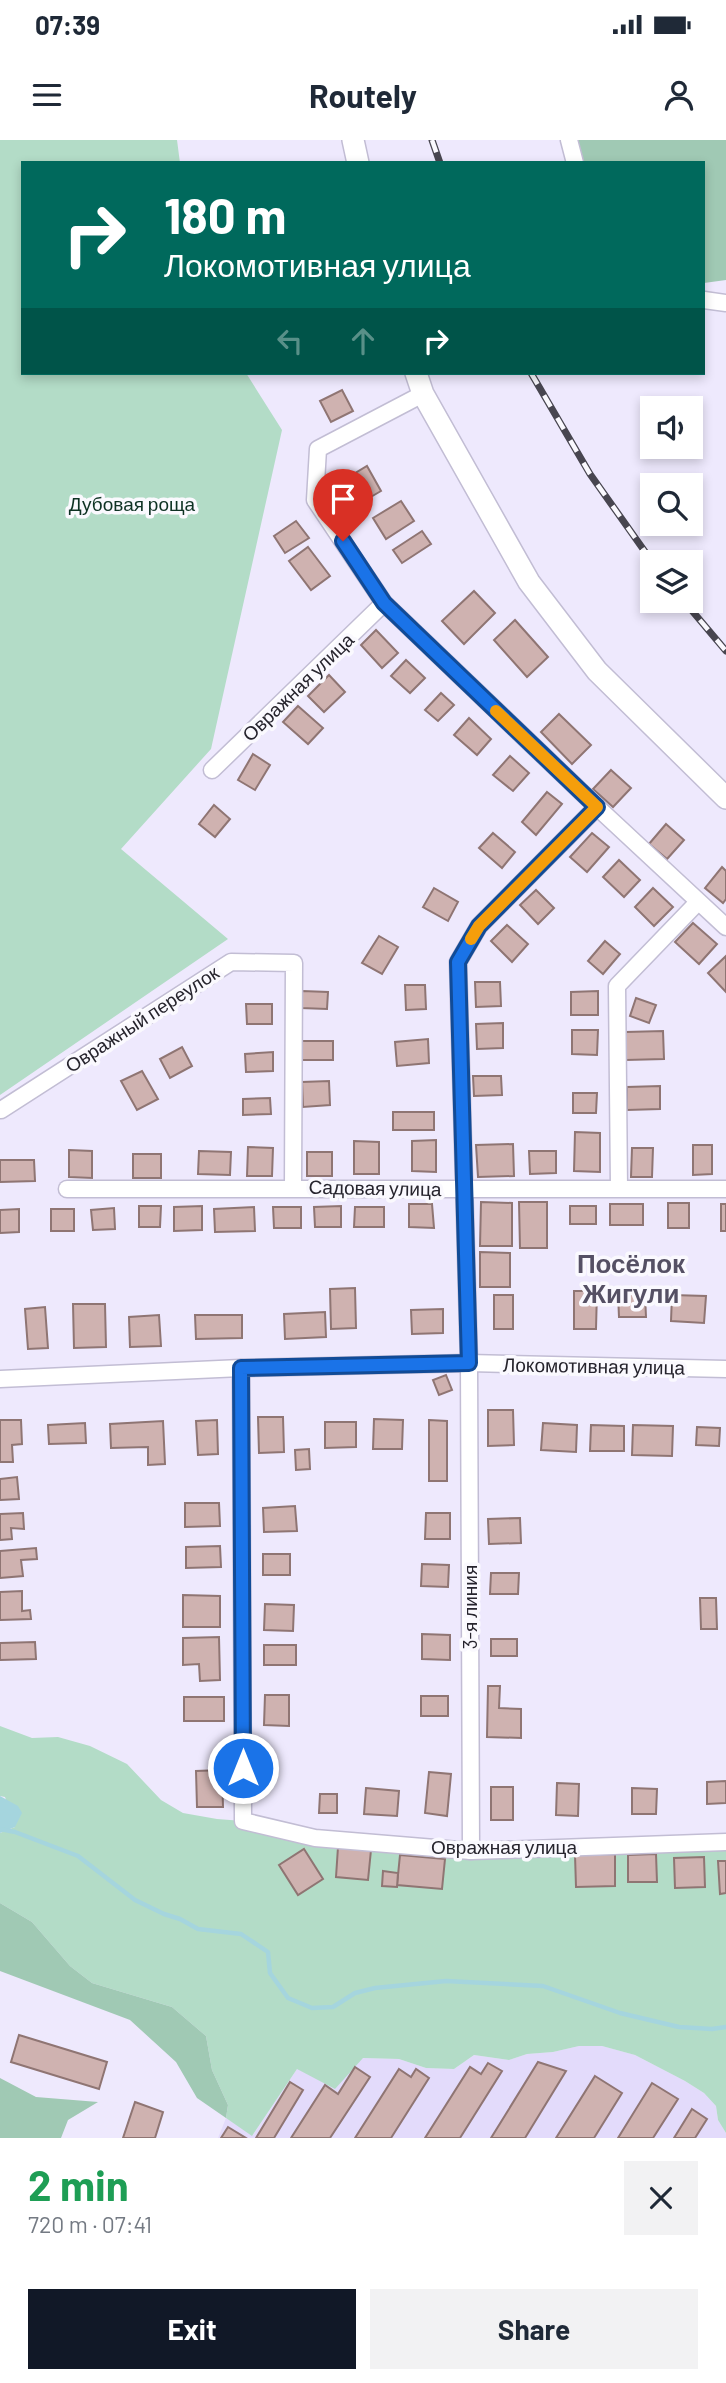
<!DOCTYPE html>
<meta charset="utf-8">
<style>
body{margin:0;font-family:Barlow,sans-serif;background:#f2f2f3;color:#1f2937;height:100vh;display:flex;flex-direction:column;font-size:26px;white-space:nowrap}
*{box-sizing:border-box;margin:0}
p{font-size:23px;color:#747a83}
.icon{flex:none;width:38px;height:38px;fill:none;stroke:currentColor;stroke-width:2;stroke-linecap:round;stroke-linejoin:round}
.map{position:relative;height:1998px;overflow:hidden}
.panel{display:flex;flex-direction:column;background:#fff;flex:1}
.panel>*{flex:none}
.guide{position:absolute;left:21px;top:21px;width:684px;height:214px;border-radius:0px;box-shadow:0 4px 10px #0003;background:#00695c;color:#fff;overflow:hidden}
.fabs{position:absolute;left:640px;top:256px;display:grid;gap:14px}
.fabs a{display:grid;place-items:center;width:63px;height:63px;border-radius:0px;background:#fff;box-shadow:0 4px 10px #0003;font-size:35px}
.pin{position:absolute;display:grid;place-items:center;width:60px;height:60px;color:#fff;margin:-72px -30px;border-radius:50% 50% 50% 0;rotate:-45deg;box-shadow:0 0 7px #0007}
.pin .icon{rotate:45deg}
.me{position:absolute;width:77px;margin:-38px;rotate:0deg;stroke-linejoin:round;filter:drop-shadow(0 0 5px #0008)}
.turn{display:flex;align-items:center;gap:24px;height:147px;padding:0 28px;font-size:32px}
.turn .icon{width:91px;height:91px;stroke-width:2.5}
.turn b{display:block;font-size:49px;line-height:60px}
.lanes{display:flex;align-items:center;height:66px;padding:0 28px;background:#0003;justify-content:center;gap:35px;direction:ltr}
.lanes .off{opacity:.35}
.round{display:grid;place-items:center;flex:none;width:74px;height:74px;border-radius:0px;background:#f2f2f3}
.headline{display:flex;align-items:center;justify-content:space-between;height:119px;padding:0 28px}
h1{font-size:42px;font-weight:700;line-height:52px;color:#1e9e55}
.button{display:flex;gap:14px;margin-top:auto;padding:14px 28px}
.button a{flex:1;height:80px;border-radius:0px;background:#111827;color:#fff;font-size:28px;font-weight:700;line-height:80px;text-align:center}
.button a+a{background:#f2f2f3;color:#1f2937}
.status{display:flex;justify-content:space-between;align-items:center;height:49px;padding:0 35px;background:#fff;direction:ltr}
.status svg{height:19px;fill:currentColor}
header{display:flex;justify-content:space-between;align-items:center;height:91px;padding:0 28px;background:#fff;font-size:32px;font-weight:700}
.map>svg:first-child{display:block}
</style>
<div class="status"><b>07:39</b><svg viewBox="0 0 49 12"><path d="M0 12V9h3v3zM5 12V6h3v6zM10 12V3h3v9zM15 12V0h3v12zM26 1h20v11H26zM47 4h2v5h-2z"/></svg></div>
<header><svg class="icon" aria-label="menu" viewBox="0 0 24 24"><path d="M4 6h16M4 12h16M4 18h16"/></svg>Routely<svg class="icon" aria-label="person" viewBox="0 0 24 24"><circle cx="12" cy="8" r="4"/><path d="M4 21q1-7 8-7t8 7"/></svg></header>
<div class="map">
<svg width="726" height="1998" viewBox="0 0 726 1998">
<rect width="100%" height="100%" fill="#eee9fd"/>
<path fill="#e3dbfb" d="M579 1906H602L635 1915 685 1941 704 1953 716 1966 718 1980 726 1993V1998H218L226 1978 253 1995 297 1929 363 1918 399 1919 426 1928 454 1929 474 1915 509 1920 527 1914 553 1912Z"/>
<g fill="#b3dcc7">
<path d="M0 0H177L180 23H23V233H246L282 290 211 609 121 709 228 799 0 955Z"/>
<path d="M0 1586 32 1598 58 1597 90 1606 127 1624 161 1660 183 1673 217 1679 243 1681 471 1711 726 1702V1993L718 1980 716 1966 704 1953 685 1941 635 1915 602 1906H579L553 1912 527 1914 509 1920 474 1915 454 1929 426 1928 399 1919 363 1918 335 1949 297 1929 252 1996 226 1978 228 1965 212 1930 206 1896 172 1867 92 1843 70 1826 32 1782 0 1763V1693L15 1687 5 1657 0 1656Z"/>
</g>
<g fill="#a0c9b4">
<path d="M570 0H726V140L704 143V23H581Z"/>
<path d="M0 1763 32 1782 70 1826 92 1843 172 1867 206 1896 212 1930 228 1965 226 1978 197 1958 176 1922 130 1880 0 1831Z"/>
<path d="M0 1938 36 1957 98 1962 68 1980 61 1998H0Z"/>
</g>
<path fill="#a5d5de" d="M0 1656 18 1666 22 1673 15 1687 0 1693Z"/>
<g fill="none" stroke-linecap="round" stroke-linejoin="round">
<path stroke="#a5d5de" stroke-width="4.5" d="M0 1689 15 1692 78 1716 135 1760 164 1774 180 1779 198 1789 241 1794 268 1812 270 1833 288 1858 312 1868 333 1867 355 1853 375 1848 446 1841 543 1846 620 1873 679 1887 712 1889 726 1887"/>
</g>
<g fill="#cfb2b0" stroke="#8f7573" stroke-width="2">
<path d="M342 250 353 271 331 282 320 261Z"/>
<path d="M367 326 381 351 357 365 342 341Z"/>
<path d="M401 361 414 381 386 399 373 378Z"/>
<path d="M296 381 309 398 285 413 274 396Z"/>
<path d="M422 391 431 404 402 423 393 410Z"/>
<path d="M308 407 330 436 311 450 289 421Z"/>
<path d="M474 451 495 473 464 504 442 481Z"/>
<path d="M515 480 548 517 527 537 494 500Z"/>
<path d="M376 490 398 513 382 528 361 505Z"/>
<path d="M406 520 425 538 410 553 391 536Z"/>
<path d="M329 535 345 552 324 572 308 556Z"/>
<path d="M441 553 454 565 438 581 425 570Z"/>
<path d="M298 566 323 588 308 604 283 582Z"/>
<path d="M559 574 591 605 572 624 541 592Z"/>
<path d="M469 578 491 599 477 615 454 595Z"/>
<path d="M253 614 270 625 255 650 238 640Z"/>
<path d="M510 616 529 633 513 651 493 635Z"/>
<path d="M611 630 631 648 613 667 593 649Z"/>
<path d="M547 652 562 664 536 695 522 682Z"/>
<path d="M214 665 230 679 215 697 199 684Z"/>
<path d="M666 684 684 700 667 719 649 704Z"/>
<path d="M493 693 515 712 502 728 479 708Z"/>
<path d="M592 693 609 707 587 732 570 717Z"/>
<path d="M619 720 640 740 624 757 603 737Z"/>
<path d="M722 727 726 731V759L723 763 705 748Z"/>
<path d="M434 748 458 762 448 781 423 767Z"/>
<path d="M653 748 673 767 654 786 635 767Z"/>
<path d="M536 750 554 768 538 784 520 765Z"/>
<path d="M693 783 717 804 699 824 675 802Z"/>
<path d="M507 785 528 804 512 822 491 801Z"/>
<path d="M379 796 398 807 382 834 362 823Z"/>
<path d="M605 801 620 814 603 834 588 821Z"/>
<path d="M726 816V852L708 833Z"/>
<path d="M475 842H500L501 866 476 867Z"/>
<path d="M405 845H425L426 869 406 870Z"/>
<path d="M302 851 328 852 327 869 301 868Z"/>
<path d="M598 851V875H571V852Z"/>
<path d="M636 858 656 865 649 883 630 876Z"/>
<path d="M246 864H272V884H247Z"/>
<path d="M503 883V908L477 909 476 884Z"/>
<path d="M572 890H598L597 915 572 914Z"/>
<path d="M663 891 664 919 626 920V892Z"/>
<path d="M428 899 429 923 397 926 395 902Z"/>
<rect x="301" y="901" width="32" height="19"/>
<path d="M182 907 192 926 170 938 160 919Z"/>
<path d="M273 912V931L246 932 245 914Z"/>
<path d="M142 931 158 959 137 970 121 941Z"/>
<path d="M473 936H501L502 955 474 956Z"/>
<path d="M329 941 330 965 303 967 302 942Z"/>
<path d="M660 946V969L627 970V947Z"/>
<path d="M573 953H597L596 973H573Z"/>
<path d="M270 958 271 974 243 975V959Z"/>
<rect x="393" y="972" width="41" height="18"/>
<path d="M575 992 600 993V1032L574 1031Z"/>
<path d="M436 1000V1032L412 1031V1001Z"/>
<path d="M354 1001 379 1002V1034H354Z"/>
<path d="M513 1004 514 1036 478 1037 476 1005Z"/>
<path d="M693 1005H712V1034L693 1035Z"/>
<path d="M248 1007 273 1008 272 1036H247Z"/>
<path d="M632 1008H653L652 1037H631Z"/>
<path d="M69 1010 92 1011V1038L69 1037Z"/>
<path d="M199 1011 231 1012 230 1035 198 1034Z"/>
<path d="M529 1011H556V1033L530 1034Z"/>
<rect x="307" y="1012" width="25" height="24"/>
<rect x="133" y="1014" width="28" height="24"/>
<path d="M0 1020H34L35 1041 0 1042Z"/>
<path d="M481 1062 512 1063V1106H480Z"/>
<path d="M519 1062H547V1108H520Z"/>
<rect x="668" y="1063" width="21" height="25"/>
<path d="M409 1064H432L434 1088 409 1087Z"/>
<rect x="610" y="1064" width="33" height="21"/>
<rect x="721" y="1064" width="5" height="27"/>
<path d="M139 1066H161L160 1087H139Z"/>
<path d="M202 1066V1090L174 1091V1067Z"/>
<path d="M341 1066V1087H315L314 1067Z"/>
<rect x="570" y="1066" width="26" height="18"/>
<path d="M254 1067 255 1091 215 1092 214 1069Z"/>
<path d="M273 1067H301V1088H274Z"/>
<path d="M355 1067H384V1087H354Z"/>
<path d="M114 1068 115 1089 93 1090 91 1070Z"/>
<path d="M19 1069V1092L0 1093V1070Z"/>
<rect x="51" y="1069" width="23" height="22"/>
<path d="M480 1112 510 1113V1147H480Z"/>
<path d="M355 1148 356 1188 331 1189 330 1149Z"/>
<path d="M574 1151H597L596 1189H574Z"/>
<path d="M618 1154H645L646 1177H619Z"/>
<rect x="494" y="1155" width="19" height="34"/>
<path d="M672 1155 706 1156 704 1183 671 1181Z"/>
<path d="M73 1164H105L106 1207 74 1208Z"/>
<path d="M45 1167 48 1208 28 1209 25 1169Z"/>
<path d="M443 1169V1193L412 1194 411 1170Z"/>
<path d="M325 1172 326 1197 285 1199 284 1174Z"/>
<path d="M159 1175 161 1206 130 1207 129 1177Z"/>
<path d="M195 1175H242V1198L196 1199Z"/>
<path d="M446 1235 452 1250 439 1255 433 1240Z"/>
<path d="M488 1270H513L514 1305 488 1306Z"/>
<path d="M258 1277H283L284 1312 259 1313Z"/>
<path d="M374 1279 403 1280 402 1309H373Z"/>
<path d="M0 1280H21L22 1304 12 1305 13 1322H0Z"/>
<path d="M217 1280 218 1314 198 1315 196 1281Z"/>
<path d="M429 1280 447 1281V1341H429Z"/>
<path d="M163 1281 165 1324 148 1325V1307L111 1308 110 1284Z"/>
<path d="M325 1282H356V1307L325 1308Z"/>
<path d="M85 1283 86 1303 49 1304 48 1285Z"/>
<path d="M543 1283 577 1285 576 1312 541 1310Z"/>
<path d="M591 1285 624 1286V1311H590Z"/>
<path d="M633 1285 673 1286 672 1316 632 1315Z"/>
<path d="M697 1287 720 1288 719 1306 696 1305Z"/>
<path d="M309 1309 310 1329 296 1330 295 1310Z"/>
<path d="M17 1337 19 1359 0 1360V1339Z"/>
<path d="M185 1363H219L220 1386 185 1387Z"/>
<path d="M295 1366 297 1391 264 1392 263 1368Z"/>
<path d="M23 1373 24 1389 11 1388 12 1399 0 1400V1374Z"/>
<path d="M426 1373H450V1399H425Z"/>
<path d="M520 1378 521 1403 489 1404 488 1379Z"/>
<path d="M220 1406 221 1427 186 1428V1407Z"/>
<path d="M36 1408 37 1419 21 1420 23 1436 0 1438V1411Z"/>
<rect x="263" y="1414" width="27" height="21"/>
<path d="M422 1424 449 1425 448 1447 421 1446Z"/>
<path d="M491 1433H519L518 1454H490Z"/>
<path d="M22 1451V1471L30 1470 31 1479 0 1480V1452Z"/>
<path d="M183 1455 220 1456V1487H183Z"/>
<path d="M700 1458H716L717 1489H701Z"/>
<path d="M265 1464 294 1465 293 1491 264 1490Z"/>
<path d="M422 1494 450 1495V1520L422 1519Z"/>
<path d="M219 1497 220 1540 200 1541 199 1524 183 1525V1498Z"/>
<rect x="491" y="1499" width="26" height="17"/>
<path d="M35 1502 36 1519 0 1520V1503Z"/>
<rect x="264" y="1505" width="32" height="20"/>
<path d="M488 1546H500L499 1568 521 1569V1598L487 1597Z"/>
<path d="M265 1555H289V1586L264 1585Z"/>
<rect x="421" y="1556" width="27" height="20"/>
<rect x="184" y="1557" width="40" height="24"/>
<path d="M222 1630 223 1667H197L196 1631Z"/>
<path d="M429 1632 451 1634 447 1676 425 1673Z"/>
<path d="M726 1641V1663L707 1664V1642Z"/>
<path d="M557 1643 579 1644 578 1676 556 1675Z"/>
<rect x="491" y="1647" width="22" height="33"/>
<path d="M366 1648 399 1651 397 1676 364 1674Z"/>
<path d="M632 1648 657 1649 656 1674H632Z"/>
<path d="M320 1654H337V1673H319Z"/>
<path d="M338 1707 371 1710 368 1740 336 1737Z"/>
<path d="M304 1709 323 1739 298 1755 279 1725Z"/>
<path d="M615 1714V1746L576 1747 575 1715Z"/>
<path d="M656 1714 657 1742H628V1715Z"/>
<path d="M400 1715 445 1719 442 1749 397 1745Z"/>
<path d="M704 1717 705 1747 675 1748 674 1718Z"/>
<path d="M718 1721H726V1753L720 1754Z"/>
<path d="M383 1731 398 1733 397 1747 382 1746Z"/>
<path d="M19 1895 107 1922 99 1949 11 1922Z"/>
<path d="M538 1922 566 1931 525 1998H491Z"/>
<path d="M488 1923 502 1931 460 1998H425L470 1927 481 1934Z"/>
<path d="M355 1927 370 1937 330 1998H291L325 1945 338 1954Z"/>
<path d="M399 1929 411 1937 416 1929 429 1938 391 1998H355Z"/>
<path d="M595 1936 622 1953 594 1998H556Z"/>
<path d="M290 1942 303 1950 274 1998H256Z"/>
<path d="M652 1943 678 1959 653 1998H618Z"/>
<path d="M135 1962 163 1972 155 1998H123Z"/>
<path d="M692 1969 707 1979 695 1998H674Z"/>
<path d="M228 1987 246 1998H221Z"/>
</g>
<g fill="none" stroke-linecap="round" stroke-linejoin="round">
<defs>
<g id="street">
<path d="M569 0 575 23"/>
<path d="M704 160 726 163"/>
<path d="M423 254 318 309 315 360 384 463 597 667 726 787"/>
<path d="M212 630 384 463"/>
<path d="M1 970 231 822 294 823 293 1047"/>
<path d="M619 1048 617 846 698 762"/>
<path d="M67 1049H726"/>
<path d="M241 1228 243 1681 315 1698 471 1711 726 1702"/>
<path d="M0 1239 241 1228 469 1223 726 1229"/>
<path d="M471 1711 469 1223 458 822 479 786 597 667"/>
</g>
<g id="secondary">
<path d="M353 0 358 23"/>
<path d="M416 233 423 254 529 442 597 531 726 658"/>
</g>
</defs>
<use href="#street" stroke="#c2bdd4" stroke-width="19"/>
<use href="#secondary" stroke="#c2bdd4" stroke-width="24"/>
<use href="#street" stroke="#fff" stroke-width="16"/>
<use href="#secondary" stroke="#fff" stroke-width="21"/>
<defs>
<g id="rail">
<path d="M432 0 440 23"/>
<path d="M531 233 590 334 653 423"/>
<path d="M683 460 726 511"/>
</g>
</defs>
<use href="#rail" stroke="#484650" stroke-width="7"/>
<use href="#rail" stroke="#faf9fe" stroke-width="4.5" stroke-dasharray="13" stroke-linecap="butt"/>
</g>
<g fill="none" stroke-linecap="round" stroke-linejoin="round">
<defs>
<path id="route" d="M243 1628 241 1228 469 1223 458 822 479 786 597 667 384 463 343 401"/>
</defs>
<use href="#route" stroke="#114b97" stroke-width="18"/>
<use href="#route" stroke="#1a73e8" stroke-width="12"/>
<path stroke="#f59e0b" stroke-width="12" d="M471 799 479 786 597 667 496 571"/>
</g>
<g text-anchor="middle" stroke-width="7" stroke-linejoin="round" paint-order="stroke">
<g font-size="19" fill="#0e3223" stroke="#faf9fe">
<text x="132" y="371">Дубовая роща</text>
</g>
<g font-size="19" fill="#26242d" stroke="#faf9fe">
<text transform="translate(298 547) rotate(-44)" y="7">Овражная улица</text>
<text transform="translate(142 879) rotate(-33)" y="7">Овражный переулок</text>
<text transform="translate(375 1048) rotate(1)" y="7">Садовая улица</text>
<text transform="translate(594 1226) rotate(1)" y="7">Локомотивная улица</text>
<text transform="translate(470 1467) rotate(-90)" y="7">3-я линия</text>
<text x="504" y="1714">Овражная улица</text>
</g>
<g font-size="26" font-weight="bold" fill="#555064" stroke="#faf9fe">
<text x="631" y="1133">Посёлок<tspan x="631" dy="30">Жигули</tspan></text>
</g>
</g>
</svg>
<div class="fabs">
<a><svg class="icon" aria-label="sound" viewBox="0 0 24 24"><path d="M4 9h4l5-4v14l-5-4H4zM17 9q2 3 0 6"/></svg></a>
<a><svg class="icon" aria-label="search" viewBox="0 0 24 24"><circle cx="10" cy="10" r="6"/><path d="M15 15l6 6"/></svg></a>
<a><svg class="icon" aria-label="layers" viewBox="0 0 24 24"><path d="M12 4l9 5-9 5-9-5zM3 14l9 5 9-5"/></svg></a>
</div>
<div class="pin" style="left:343px;top:401px;background:#d93025"><svg class="icon" aria-label="arrive" viewBox="0 0 24 24"><path d="M6 21V4h12l-3 4 3 4H6"/></svg></div>
<svg class="me" style="left:243px;top:1628px" viewBox="-20 -20 40 40"><circle r="17" fill="#1a73e8" stroke="#fff" stroke-width="3"/><path d="M0-11L8 9 0 5-8 9z" fill="#fff"/></svg>
<div class="guide">
<div class="turn"><svg class="icon" aria-label="right" viewBox="0 0 24 24"><path d="M7 20v-9h11M14 6l5 5-5 5"/></svg><div><b>180 m</b>Локомотивная улица</div></div>
<div class="lanes"><svg class="icon off" aria-label="left" viewBox="0 0 24 24"><path d="M17 20v-9H6M10 6l-5 5 5 5"/></svg><svg class="icon off" aria-label="ahead" viewBox="0 0 24 24"><path d="M12 20V5M6 11l6-6 6 6"/></svg><svg class="icon" aria-label="right" viewBox="0 0 24 24"><path d="M7 20v-9h11M14 6l5 5-5 5"/></svg></div>
</div>
</div>
<section class="panel">
<div class="headline"><div><h1>2 min</h1><p>720 m · 07:41</p></div><a class="round"><svg class="icon" aria-label="close" viewBox="0 0 24 24"><path d="M6 6l12 12M18 6L6 18"/></svg></a></div>
<div class="button"><a>Exit</a><a>Share</a></div>
</section>
